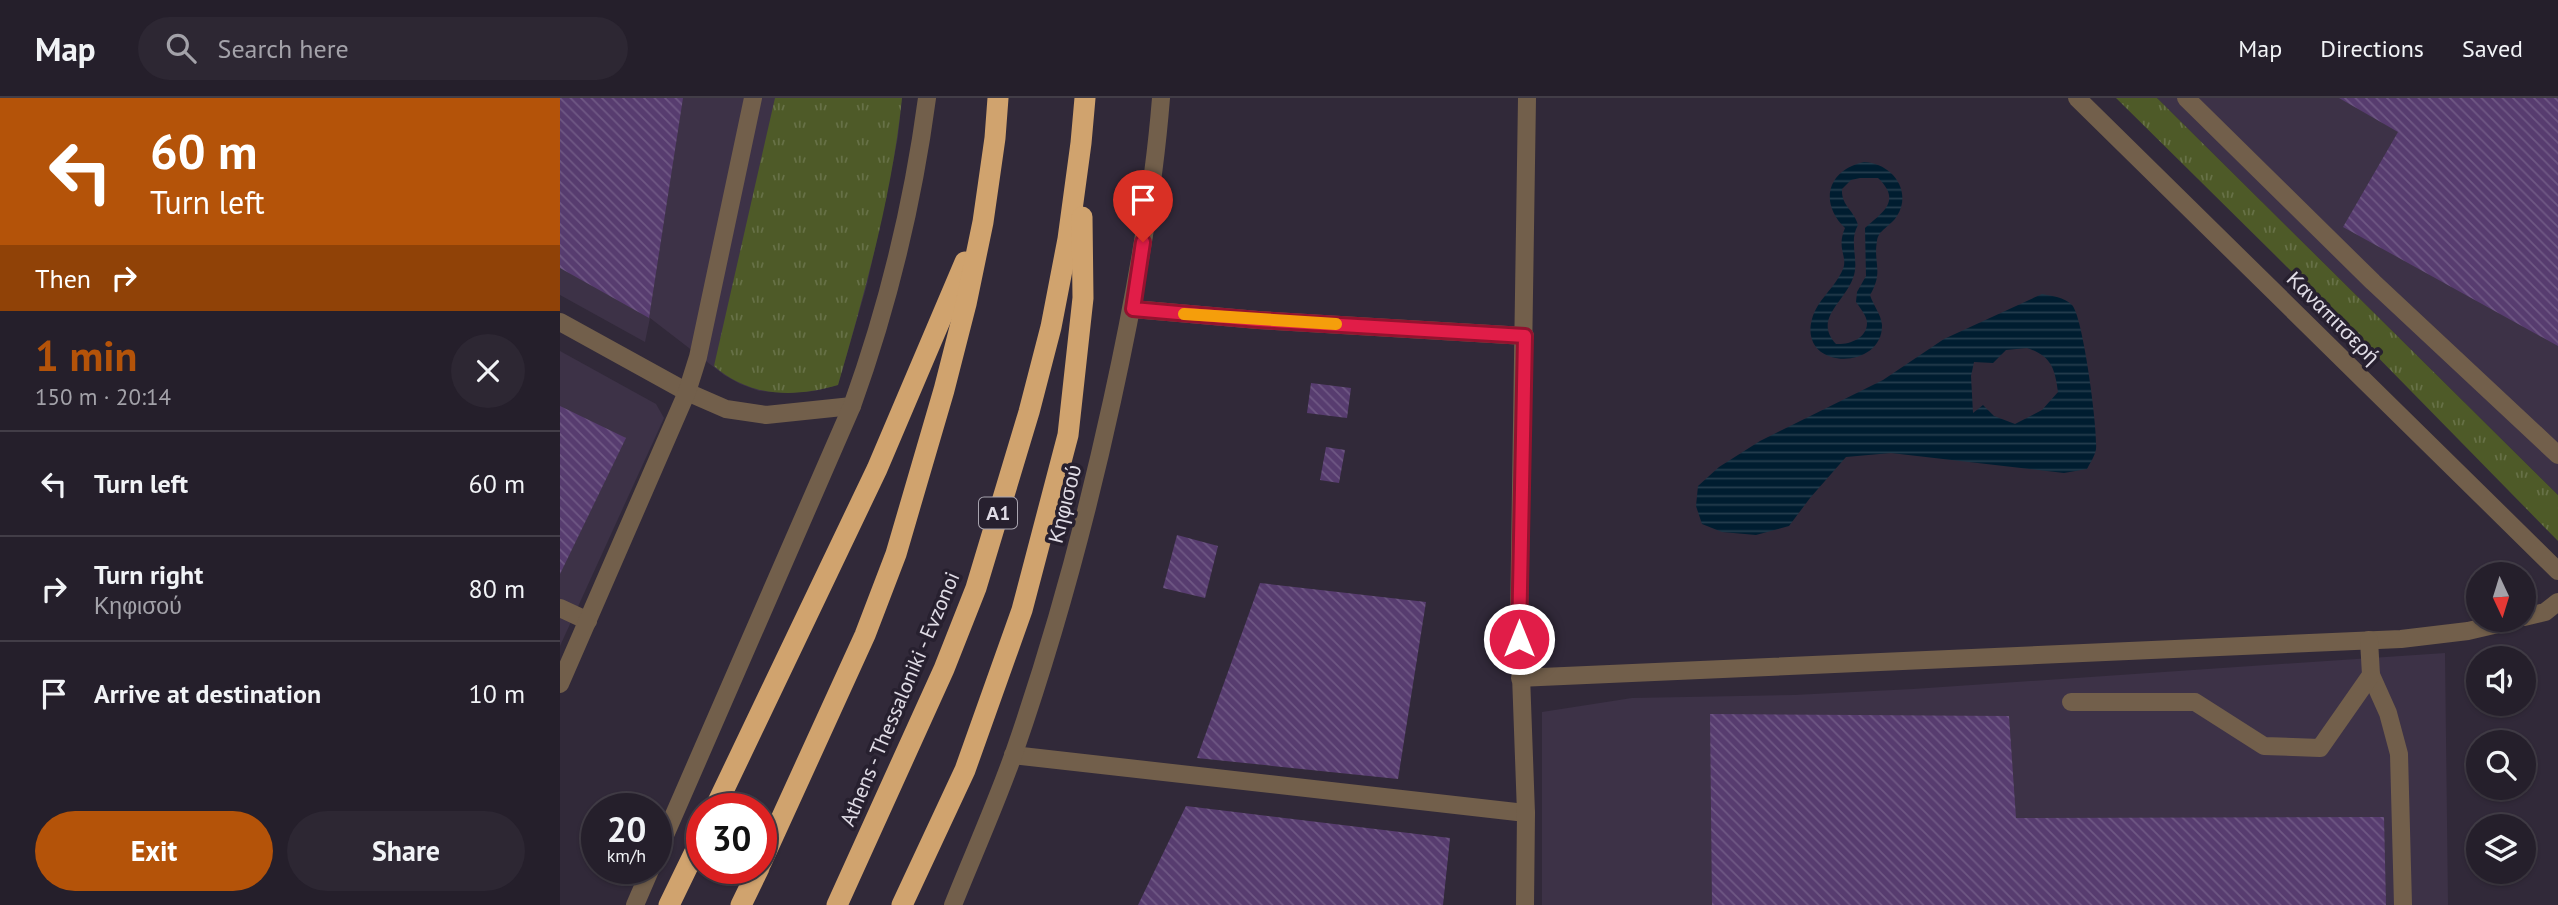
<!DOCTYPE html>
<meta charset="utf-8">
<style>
body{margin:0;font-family:"PT Sans",sans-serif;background:#2d2733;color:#f1f3f6;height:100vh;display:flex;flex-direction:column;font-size:26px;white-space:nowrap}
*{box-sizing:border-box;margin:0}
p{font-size:23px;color:#a3a2a9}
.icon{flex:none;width:38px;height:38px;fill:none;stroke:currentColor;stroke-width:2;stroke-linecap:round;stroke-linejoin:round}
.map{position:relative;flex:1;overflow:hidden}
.side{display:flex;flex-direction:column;background:#251f2b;width:560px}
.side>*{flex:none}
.top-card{background:#b45309;color:#fff;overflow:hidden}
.needle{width:46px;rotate:176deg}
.buttons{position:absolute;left:1906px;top:464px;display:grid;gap:14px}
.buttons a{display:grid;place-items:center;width:70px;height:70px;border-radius:50%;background:#251f2b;box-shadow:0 2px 5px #0004,0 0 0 2px #423d47;font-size:35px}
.speed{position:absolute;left:21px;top:695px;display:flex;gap:14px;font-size:35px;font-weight:700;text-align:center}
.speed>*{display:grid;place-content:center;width:91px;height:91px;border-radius:50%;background:#251f2b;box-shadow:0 2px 5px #0004,0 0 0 2px #423d47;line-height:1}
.speed small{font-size:18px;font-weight:400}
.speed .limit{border:10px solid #d22;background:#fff;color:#111}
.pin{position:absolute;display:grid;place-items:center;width:60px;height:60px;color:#fff;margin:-72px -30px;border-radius:50% 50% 50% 0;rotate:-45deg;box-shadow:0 0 7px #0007}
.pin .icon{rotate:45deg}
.me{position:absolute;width:77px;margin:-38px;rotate:0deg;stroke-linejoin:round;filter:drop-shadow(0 0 5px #0008)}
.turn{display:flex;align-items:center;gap:24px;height:147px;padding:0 35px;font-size:32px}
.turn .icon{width:91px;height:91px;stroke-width:2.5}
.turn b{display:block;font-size:49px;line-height:60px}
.then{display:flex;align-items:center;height:66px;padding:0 35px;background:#0003;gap:14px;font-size:26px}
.round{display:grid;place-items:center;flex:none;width:74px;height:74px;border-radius:37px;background:#2d2733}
.head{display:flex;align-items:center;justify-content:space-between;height:119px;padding:0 35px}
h1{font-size:42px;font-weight:700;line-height:52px;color:#b45309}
.button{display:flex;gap:14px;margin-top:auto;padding:14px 35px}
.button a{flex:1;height:80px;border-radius:42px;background:#b45309;color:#fff;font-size:28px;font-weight:700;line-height:80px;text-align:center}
.button a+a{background:#2d2733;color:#f1f3f6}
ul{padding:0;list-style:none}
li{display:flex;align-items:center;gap:21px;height:105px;padding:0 35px;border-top:2px solid #423d47}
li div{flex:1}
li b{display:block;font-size:26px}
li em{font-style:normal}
header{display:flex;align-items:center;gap:42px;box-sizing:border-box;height:98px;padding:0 35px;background:#251f2b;border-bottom:2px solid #423d47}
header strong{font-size:33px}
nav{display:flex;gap:38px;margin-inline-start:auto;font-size:24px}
.search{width:490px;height:63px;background:#2d2733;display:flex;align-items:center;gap:18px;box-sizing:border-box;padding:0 24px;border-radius:38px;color:#a3a2a9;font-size:26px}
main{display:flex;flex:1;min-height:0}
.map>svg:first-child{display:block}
</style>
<header>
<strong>Map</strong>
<div class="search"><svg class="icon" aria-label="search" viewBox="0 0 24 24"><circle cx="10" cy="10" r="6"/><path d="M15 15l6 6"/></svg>Search here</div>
<nav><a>Map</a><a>Directions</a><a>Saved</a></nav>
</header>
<main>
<section class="side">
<div class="top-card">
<div class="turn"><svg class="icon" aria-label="left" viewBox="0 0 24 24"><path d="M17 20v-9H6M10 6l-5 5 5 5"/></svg><div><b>60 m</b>Turn left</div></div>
<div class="then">Then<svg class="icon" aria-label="right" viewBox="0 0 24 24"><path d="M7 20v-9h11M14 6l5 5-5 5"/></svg></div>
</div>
<div class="head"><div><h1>1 min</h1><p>150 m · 20:14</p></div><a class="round"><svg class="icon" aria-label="close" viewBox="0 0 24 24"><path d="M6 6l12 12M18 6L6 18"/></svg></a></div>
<ul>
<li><svg class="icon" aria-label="left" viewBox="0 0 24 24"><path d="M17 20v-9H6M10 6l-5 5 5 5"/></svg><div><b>Turn left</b></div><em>60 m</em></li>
<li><svg class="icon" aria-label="right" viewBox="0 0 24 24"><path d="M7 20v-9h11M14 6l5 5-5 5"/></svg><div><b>Turn right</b><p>Κηφισού</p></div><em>80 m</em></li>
<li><svg class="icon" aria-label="arrive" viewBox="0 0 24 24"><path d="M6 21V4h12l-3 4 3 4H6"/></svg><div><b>Arrive at destination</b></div><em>10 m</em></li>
</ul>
<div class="button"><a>Exit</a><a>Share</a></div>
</section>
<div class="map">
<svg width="1998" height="807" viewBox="0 0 1998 807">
<defs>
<pattern id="grass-tufts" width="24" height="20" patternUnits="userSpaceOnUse" patternTransform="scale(1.75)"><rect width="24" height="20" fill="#4e5a28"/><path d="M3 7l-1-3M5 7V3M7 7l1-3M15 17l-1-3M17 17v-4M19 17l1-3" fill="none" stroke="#677147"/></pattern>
<pattern id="water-rules" width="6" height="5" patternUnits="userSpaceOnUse" patternTransform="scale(1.75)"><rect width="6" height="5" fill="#001d30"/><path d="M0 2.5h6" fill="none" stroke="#253d4e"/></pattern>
<pattern id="building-back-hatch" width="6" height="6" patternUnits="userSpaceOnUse" patternTransform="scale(1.75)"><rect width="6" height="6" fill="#573c6f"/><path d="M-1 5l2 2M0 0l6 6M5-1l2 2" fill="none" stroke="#6f5884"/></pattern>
</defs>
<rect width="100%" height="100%" fill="#312939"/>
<g fill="#3d3247">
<path d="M0 0H342L338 39 326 100 307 187 278 287 255 293 227 295 199 293 180 286 164 277 90 220 85 244 0 197Z"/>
<path d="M1597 0H1998V397Z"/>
<path d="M0 253 96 306 104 320 0 548Z"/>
<path d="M1885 555 1888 807H982V614L1072 600 1234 597 1353 591Z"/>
</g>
<g fill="url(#grass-tufts)">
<path d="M215 0H342C332 98 305 193 278 287 234 300 189 299 154 268Z"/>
<path d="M1556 0H1597L1998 397V443L1800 241Z"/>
</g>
<g fill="url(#water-rules)" fill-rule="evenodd">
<path d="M1304 64C1331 65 1353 92 1337 118 1331 128 1318 132 1317 143 1313 166 1324 173 1310 197 1313 207 1321 216 1322 227 1323 273 1238 273 1252 221 1257 202 1275 190 1283 171 1288 158 1276 151 1285 130 1259 105 1267 72 1304 64ZM1300 80H1318C1342 103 1323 114 1305 130L1306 178 1297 194 1296 204C1300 210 1307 218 1307 225 1307 241 1288 247 1276 246 1253 221 1284 205 1293 180 1300 163 1288 144 1298 127 1294 112 1281 108 1282 91L1291 82Z"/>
<path d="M1482 196C1492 198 1504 199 1512 207 1523 218 1538 332 1536 351 1535 358 1530 365 1527 371L1504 375 1331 355 1286 359 1250 400 1229 428 1196 437 1162 434 1142 426 1136 408 1138 388 1159 369 1200 343 1323 282 1384 241ZM1467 250C1491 258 1495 270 1498 294L1482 312 1455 326 1434 318 1423 307 1413 315 1411 278 1414 264 1433 265 1446 252Z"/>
</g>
<g fill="url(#building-back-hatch)">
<path d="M0 0H123L89 220 0 170Z"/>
<path d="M1779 0H1998V248L1783 129 1838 34Z"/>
<path d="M751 285 791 290 787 320 747 315Z"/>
<path d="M0 308 66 340 0 476Z"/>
<path d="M766 349 785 352 779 385 760 382Z"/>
<path d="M617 437 658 448 645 500 603 490Z"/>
<path d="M700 485 866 504 838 681 637 660Z"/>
<path d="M1150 616 1449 618 1456 720 1824 719 1826 807H1152Z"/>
<path d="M626 708 890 740 883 807H578Z"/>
</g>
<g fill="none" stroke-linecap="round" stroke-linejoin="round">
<g stroke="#725f4b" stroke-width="18">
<path d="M1517 0 1998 473"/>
<path d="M1626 0 1813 184 1998 357"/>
<path d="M573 211 698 222 965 238"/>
<path d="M0 224 127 294 166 311 206 317 292 308"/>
<path d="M0 510 28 523"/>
<path d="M1964 519 1985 514 1998 504"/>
<path d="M1811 577 1828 615 1839 656 1843 807"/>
<path d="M960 580 1841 541 1908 533 1955 522"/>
<path d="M0 586 127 294 138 259 193 0"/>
<path d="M1511 604H1635L1704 648 1760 650 1811 577 1809 542"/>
<path d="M453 657 966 715"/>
<path d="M96 758 292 308C328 208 353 105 367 0"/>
<path d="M75 807 91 770"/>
<path d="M393 807C413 757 436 706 454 655 494 540 526 422 552 303 574 203 593 102 601 0"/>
<path d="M965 807 966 715 959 522 967 0"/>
</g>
<g stroke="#d0a36e" stroke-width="21">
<path d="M155 710 317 371 405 164"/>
<path d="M201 765 305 537 336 456 384 292 406 206 423 124 435 40 438 0"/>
<path d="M109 807 142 739"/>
<path d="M181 807 199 770"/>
<path d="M277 807 384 571 416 490 469 314 491 229 508 141 521 45 525 0"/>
<path d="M342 807 405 672 462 512 508 337 523 200 522 119"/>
</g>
</g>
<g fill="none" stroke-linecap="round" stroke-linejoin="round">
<defs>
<path id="route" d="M583 144 573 211 698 222 965 238 959 541"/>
</defs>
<use href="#route" stroke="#92132f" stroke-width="18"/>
<use href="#route" stroke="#e11d48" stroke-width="12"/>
<path stroke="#f59e0b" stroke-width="12" d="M624 216 776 226"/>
</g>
<g text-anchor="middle" stroke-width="7" stroke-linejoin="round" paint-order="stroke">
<rect fill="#27202f" stroke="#a8a4af" stroke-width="2" x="419" y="399.5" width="38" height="31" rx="5"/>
<g font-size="19" font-weight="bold" fill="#e0dce6">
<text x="438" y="422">Α1</text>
</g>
<g font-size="21" fill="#e0dce6" stroke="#27202f">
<text transform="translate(1773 220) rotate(45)" y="7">Καναπιτσερή</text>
<text transform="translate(505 406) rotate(-76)" y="7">Κηφισού</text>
<text transform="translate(340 601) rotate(-67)" y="7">Athens - Thessaloniki - Evzonoi</text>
</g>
</g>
</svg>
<div class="buttons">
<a><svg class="needle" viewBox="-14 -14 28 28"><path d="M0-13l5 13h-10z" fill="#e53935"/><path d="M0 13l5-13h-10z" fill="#a3a2a9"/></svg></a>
<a><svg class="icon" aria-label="sound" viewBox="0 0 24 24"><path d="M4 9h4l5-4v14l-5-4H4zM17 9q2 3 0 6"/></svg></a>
<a><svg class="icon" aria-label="search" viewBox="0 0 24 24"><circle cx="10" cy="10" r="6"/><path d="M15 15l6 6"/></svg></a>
<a><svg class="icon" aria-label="layers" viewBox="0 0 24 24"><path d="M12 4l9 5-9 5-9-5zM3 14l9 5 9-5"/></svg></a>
</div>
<div class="speed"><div>20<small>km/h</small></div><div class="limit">30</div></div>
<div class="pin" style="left:583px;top:144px;background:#d93025"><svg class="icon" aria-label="arrive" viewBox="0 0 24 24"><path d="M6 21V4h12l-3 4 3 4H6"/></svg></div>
<svg class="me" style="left:959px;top:541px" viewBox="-20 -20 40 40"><circle r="17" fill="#e11d48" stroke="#fff" stroke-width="3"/><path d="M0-11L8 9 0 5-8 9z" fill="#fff"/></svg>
</div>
</main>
